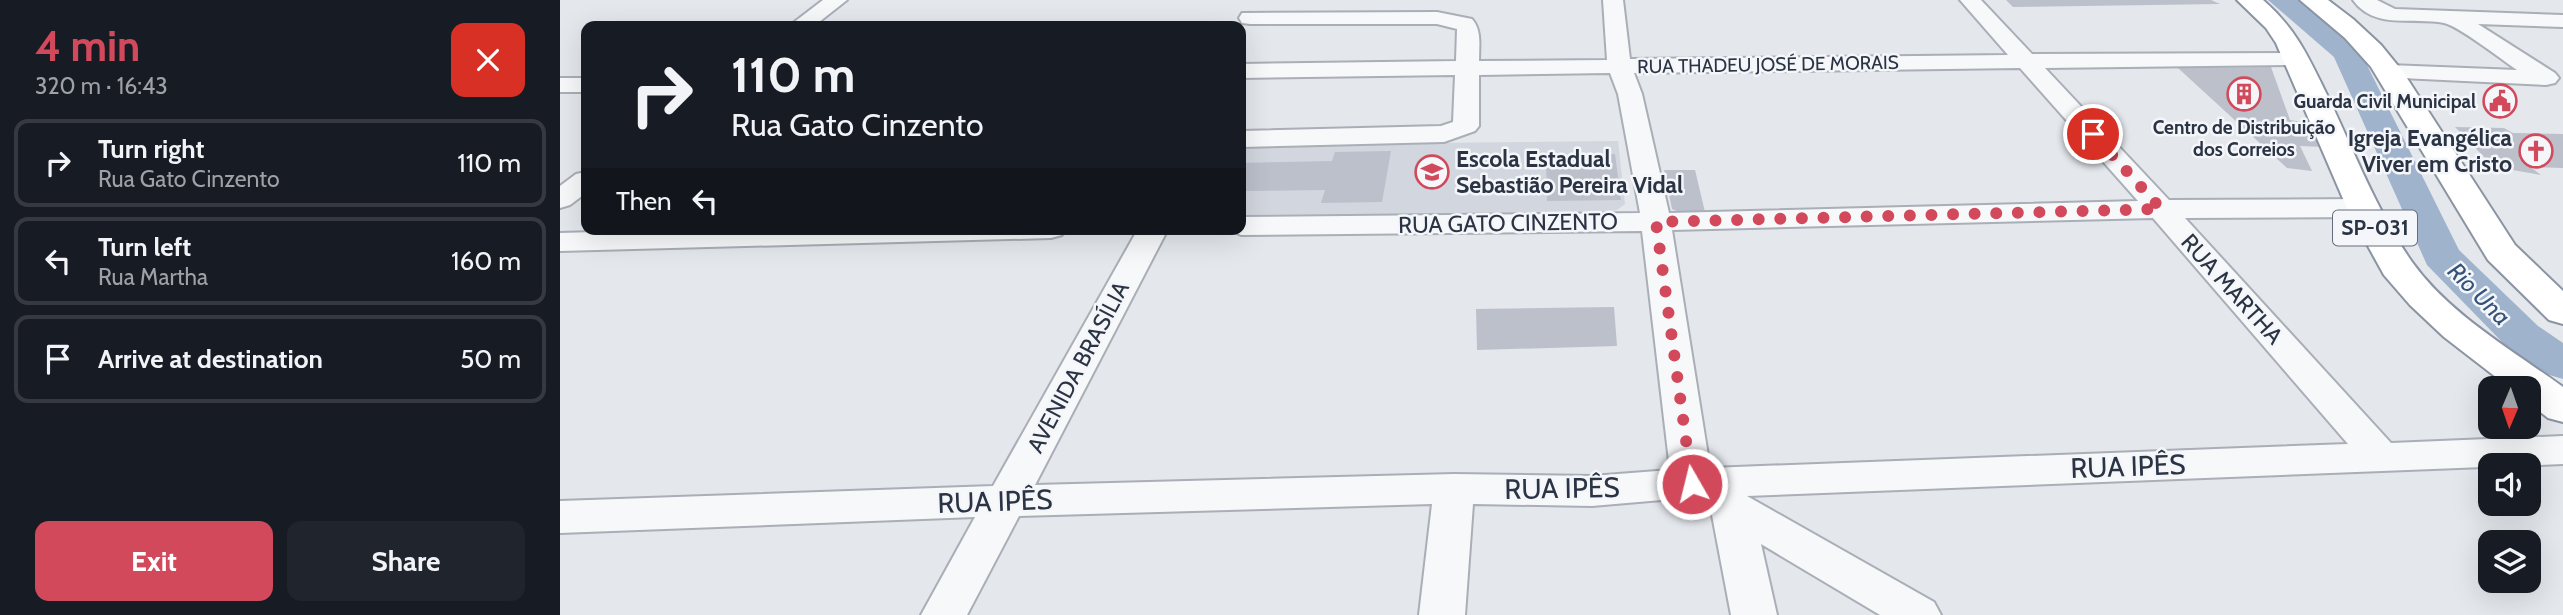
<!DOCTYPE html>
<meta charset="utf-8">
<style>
body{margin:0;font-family:Cabin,sans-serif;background:#20242c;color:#f1f3f6;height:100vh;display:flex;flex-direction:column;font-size:26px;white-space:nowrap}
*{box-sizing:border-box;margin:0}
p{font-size:23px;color:#9ea1a6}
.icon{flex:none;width:38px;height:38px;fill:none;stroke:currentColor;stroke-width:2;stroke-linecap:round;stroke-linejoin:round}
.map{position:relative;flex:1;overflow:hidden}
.sheet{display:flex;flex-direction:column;background:#171b24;width:560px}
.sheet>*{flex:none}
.top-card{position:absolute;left:21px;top:21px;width:665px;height:214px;border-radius:14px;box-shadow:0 7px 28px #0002;background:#171b24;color:#f1f3f6;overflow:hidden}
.needle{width:46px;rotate:182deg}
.controls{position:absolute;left:1918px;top:376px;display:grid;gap:14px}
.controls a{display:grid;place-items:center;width:63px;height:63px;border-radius:14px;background:#171b24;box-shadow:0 7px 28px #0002;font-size:35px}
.pin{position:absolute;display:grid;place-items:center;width:60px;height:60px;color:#fff;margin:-30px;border:4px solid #fff;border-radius:50%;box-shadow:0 2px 7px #0007}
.me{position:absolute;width:77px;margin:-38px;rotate:352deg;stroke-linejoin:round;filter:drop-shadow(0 0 5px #0008)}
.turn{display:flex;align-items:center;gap:24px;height:147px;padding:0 35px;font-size:32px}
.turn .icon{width:91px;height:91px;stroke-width:2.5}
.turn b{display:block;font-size:49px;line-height:60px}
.then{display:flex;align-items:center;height:66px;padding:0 35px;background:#0003;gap:14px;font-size:26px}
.round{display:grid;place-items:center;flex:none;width:74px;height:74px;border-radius:14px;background:#20242c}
.summary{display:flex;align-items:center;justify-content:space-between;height:119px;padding:0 35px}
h1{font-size:42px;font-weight:800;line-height:52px;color:#d1495b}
.button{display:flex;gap:14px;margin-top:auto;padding:14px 35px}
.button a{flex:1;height:80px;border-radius:14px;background:#d1495b;color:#fff;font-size:28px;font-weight:800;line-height:80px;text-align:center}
.button a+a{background:#20242c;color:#f1f3f6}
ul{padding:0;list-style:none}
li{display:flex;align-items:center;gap:21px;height:88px;margin:0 14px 10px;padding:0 21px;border:4px solid #363941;border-radius:14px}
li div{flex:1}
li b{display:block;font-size:26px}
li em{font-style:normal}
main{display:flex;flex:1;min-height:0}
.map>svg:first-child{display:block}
</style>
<main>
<section class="sheet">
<div class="summary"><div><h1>4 min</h1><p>320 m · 16:43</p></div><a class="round" style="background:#d93025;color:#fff"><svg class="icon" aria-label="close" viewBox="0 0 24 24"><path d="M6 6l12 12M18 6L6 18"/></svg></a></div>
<ul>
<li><svg class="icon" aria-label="right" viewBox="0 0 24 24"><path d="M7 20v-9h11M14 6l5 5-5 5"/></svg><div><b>Turn right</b><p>Rua Gato Cinzento</p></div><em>110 m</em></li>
<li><svg class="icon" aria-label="left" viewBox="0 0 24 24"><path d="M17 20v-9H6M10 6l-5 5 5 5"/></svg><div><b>Turn left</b><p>Rua Martha</p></div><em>160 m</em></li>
<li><svg class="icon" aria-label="arrive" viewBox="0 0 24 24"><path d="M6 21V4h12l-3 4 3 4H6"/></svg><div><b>Arrive at destination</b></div><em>50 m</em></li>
</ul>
<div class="button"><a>Exit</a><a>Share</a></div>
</section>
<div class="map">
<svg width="2003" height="615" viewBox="0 0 2003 615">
<rect width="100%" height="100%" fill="#e4e7ec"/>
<path fill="#d2d6de" d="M1058 141 1065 204 1057 210 1040 213 681 215V145Z"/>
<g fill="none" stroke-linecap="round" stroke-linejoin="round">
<path fill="#9fb4cc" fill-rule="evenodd" d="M1708 0H1739L1798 47 1899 250 1978 326 2003 343V379L1986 374 1946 346 1867 265 1774 57Z"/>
</g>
<g fill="#bbc0ca">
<path d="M1446 0H1651L1660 4 1453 7Z"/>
<path d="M1711 67 1730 120 1755 124 1764 147 1740 146 1752 171 1727 168 1618 68Z"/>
<path d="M1895 127 1944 128 1953 133 2003 134V168L1972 167 1956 156 1981 175 1947 169 1928 161Z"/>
<path d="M831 151 822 202 761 203 765 190 681 191V163L772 161 775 152Z"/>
<path d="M1055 154 1061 200 987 201 986 155Z"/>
<path d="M1104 170H1135L1145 212H1119L1112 209Z"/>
<path d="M1054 307 1057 346 917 350 916 309Z"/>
</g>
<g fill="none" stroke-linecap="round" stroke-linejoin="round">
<defs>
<g id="minor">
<path d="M263 0H287L254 26H229Z"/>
<path d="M1043 0H1063L1070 59 1448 55 1400 0H1421L1472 54 1744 53 1747 58 1744 63 1736 65 1485 68 1609 200 1804 199 1814 202 1819 208 1814 214 1804 217 1625 218 1831 443 2003 436V464L1187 496 1374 602 1381 615H1320L1201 544 1217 615H1171L1152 515 1125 498 1032 506 913 504 905 615H859L872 504 459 516 407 615H361L415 517 0 533V501L433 486 578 229H608L475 485 894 474 1032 476 1110 470 1082 231 681 235 668 229H681V217L1080 213 1058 94 1050 73 919 75V126L915 131 884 142 681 147V131L881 126 893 122 895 75 681 78V64L896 61 897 29 877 24H690L682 23 679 18 682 13 877 12 912 19C922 30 919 46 919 61L1047 60ZM1460 68 1578 201 1109 213 1082 94 1074 73ZM1593 218 1788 444 1150 468 1112 230Z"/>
<path d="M1793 0H1817L1835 9 2003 15V27L1918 24 1995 73 1999 78 1995 83 1986 85 1821 77 1817 72 1821 67 1829 65 1957 70C1942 60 1899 26 1884 23 1854 17 1814 30 1793 0Z"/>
<rect x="0" y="78" width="26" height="14"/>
<path d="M26 172V193L10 205 0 208V186L16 174Z"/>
<path d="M137 229H506L502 235 491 238 0 251V233Z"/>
</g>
<g id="highway">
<path d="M1677 0H1703C1738 30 1750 61 1770 101 1795 154 1818 213 1852 262 1889 314 1952 350 2003 387V422L1988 418 1969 403V388H1950L1884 337 1850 305 1824 275 1787 208 1716 43 1706 28Z"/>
<path d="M1740 0H1768L1793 19 1821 45 1843 72 1955 245 2003 291V324L1989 320 1928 260 1811 67 1785 38Z"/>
</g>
</defs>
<use href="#minor" stroke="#a9aeb7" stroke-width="4"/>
<use href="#highway" stroke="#8b94a3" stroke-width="4"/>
<use href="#minor" fill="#f7f8fa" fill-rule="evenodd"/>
<use href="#highway" fill="#fff" fill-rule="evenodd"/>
</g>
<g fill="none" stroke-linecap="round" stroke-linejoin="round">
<path stroke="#d1495b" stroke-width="12" stroke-dasharray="0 21.6" d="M1132 484 1096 222 1601 209 1533 134"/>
</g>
<defs>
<symbol id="building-ring" viewBox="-11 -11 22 22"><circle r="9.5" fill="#f4f6f9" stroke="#d1495b" stroke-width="1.5"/><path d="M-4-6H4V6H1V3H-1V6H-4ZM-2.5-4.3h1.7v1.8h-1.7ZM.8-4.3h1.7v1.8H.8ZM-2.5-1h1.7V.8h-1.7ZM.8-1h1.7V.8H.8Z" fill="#d1495b"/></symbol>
<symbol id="civic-ring" viewBox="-11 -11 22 22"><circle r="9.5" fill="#f4f6f9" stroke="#d1495b" stroke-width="1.5"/><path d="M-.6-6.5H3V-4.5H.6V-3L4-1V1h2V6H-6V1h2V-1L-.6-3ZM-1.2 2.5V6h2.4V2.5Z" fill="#d1495b"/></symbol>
<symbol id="church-ring" viewBox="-11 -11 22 22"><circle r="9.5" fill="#f4f6f9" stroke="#d1495b" stroke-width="1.5"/><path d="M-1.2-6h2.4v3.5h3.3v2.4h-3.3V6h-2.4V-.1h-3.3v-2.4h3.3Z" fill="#d1495b"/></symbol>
<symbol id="school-ring" viewBox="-11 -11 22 22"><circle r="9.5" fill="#f4f6f9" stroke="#d1495b" stroke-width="1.5"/><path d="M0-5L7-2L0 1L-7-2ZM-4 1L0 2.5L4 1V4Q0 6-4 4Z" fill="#d1495b"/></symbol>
</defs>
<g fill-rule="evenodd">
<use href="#building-ring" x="1665" y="75" width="38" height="38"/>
<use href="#civic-ring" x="1921" y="82" width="38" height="38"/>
<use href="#church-ring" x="1957" y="132" width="38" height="38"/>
<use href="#school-ring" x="853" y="153" width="38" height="38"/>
</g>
<g text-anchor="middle" stroke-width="5" stroke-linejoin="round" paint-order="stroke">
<g font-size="19" fill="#2b3445" stroke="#f4f6f9">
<text transform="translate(1208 64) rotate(-1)" y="7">RUA THADEU JOSÉ DE MORAIS</text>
</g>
<g font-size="19" font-weight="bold" fill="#2b3445" stroke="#f4f6f9" text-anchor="end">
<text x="1916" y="108">Guarda Civil Municipal</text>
<text x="1684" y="134" text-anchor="middle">Centro de Distribuição<tspan x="1684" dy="22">dos Correios</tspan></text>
</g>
<rect fill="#f4f6f9" stroke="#676e7b" stroke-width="2" x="1773" y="210.5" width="84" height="35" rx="5"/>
<g font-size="21" font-weight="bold" fill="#2b3445">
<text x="1815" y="235">SP-031</text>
</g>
<g font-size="23" font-weight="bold" fill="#2b3445" stroke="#f4f6f9" text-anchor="end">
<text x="1952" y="146">Igreja Evangélica<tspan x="1952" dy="26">Viver em Cristo</tspan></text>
<text x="896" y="167" text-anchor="start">Escola Estadual<tspan x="896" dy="26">Sebastião Pereira Vidal</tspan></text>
</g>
<g font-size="23" fill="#2b3445" stroke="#f4f6f9">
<text transform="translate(948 223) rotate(-1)" y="8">RUA GATO CINZENTO</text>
<text transform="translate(1672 289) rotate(48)" y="8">RUA MARTHA</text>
<text transform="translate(518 367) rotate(-62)" y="8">AVENIDA BRASÍLIA</text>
</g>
<g font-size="24" font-style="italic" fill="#34527a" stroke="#f4f6f9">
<text transform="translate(1919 294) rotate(45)" y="8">Rio Una</text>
</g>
<g font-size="28" fill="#2b3445" stroke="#f4f6f9">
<text transform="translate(1568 466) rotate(-2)" y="10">RUA IPÊS</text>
<text transform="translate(1002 488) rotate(-1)" y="10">RUA IPÊS</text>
<text transform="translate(435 501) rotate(-2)" y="10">RUA IPÊS</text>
</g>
</g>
</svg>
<div class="controls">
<a><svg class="needle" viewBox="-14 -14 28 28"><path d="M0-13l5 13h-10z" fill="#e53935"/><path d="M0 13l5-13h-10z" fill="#9ea1a6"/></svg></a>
<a><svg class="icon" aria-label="sound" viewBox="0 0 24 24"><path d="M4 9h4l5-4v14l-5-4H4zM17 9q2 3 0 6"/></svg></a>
<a><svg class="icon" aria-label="layers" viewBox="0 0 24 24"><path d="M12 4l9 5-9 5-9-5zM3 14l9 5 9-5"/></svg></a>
</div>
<div class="pin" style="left:1533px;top:134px;background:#d93025"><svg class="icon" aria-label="arrive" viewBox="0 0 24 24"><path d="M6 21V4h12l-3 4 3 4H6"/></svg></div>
<svg class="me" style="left:1132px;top:484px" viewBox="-20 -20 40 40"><circle r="17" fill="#d1495b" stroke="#fff" stroke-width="3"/><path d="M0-11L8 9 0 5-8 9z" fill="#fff"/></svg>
<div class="top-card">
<div class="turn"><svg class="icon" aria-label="right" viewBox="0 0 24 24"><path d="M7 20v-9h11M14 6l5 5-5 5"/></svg><div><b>110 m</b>Rua Gato Cinzento</div></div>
<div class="then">Then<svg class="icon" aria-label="left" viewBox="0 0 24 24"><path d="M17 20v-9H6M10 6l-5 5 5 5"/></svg></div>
</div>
</div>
</main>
